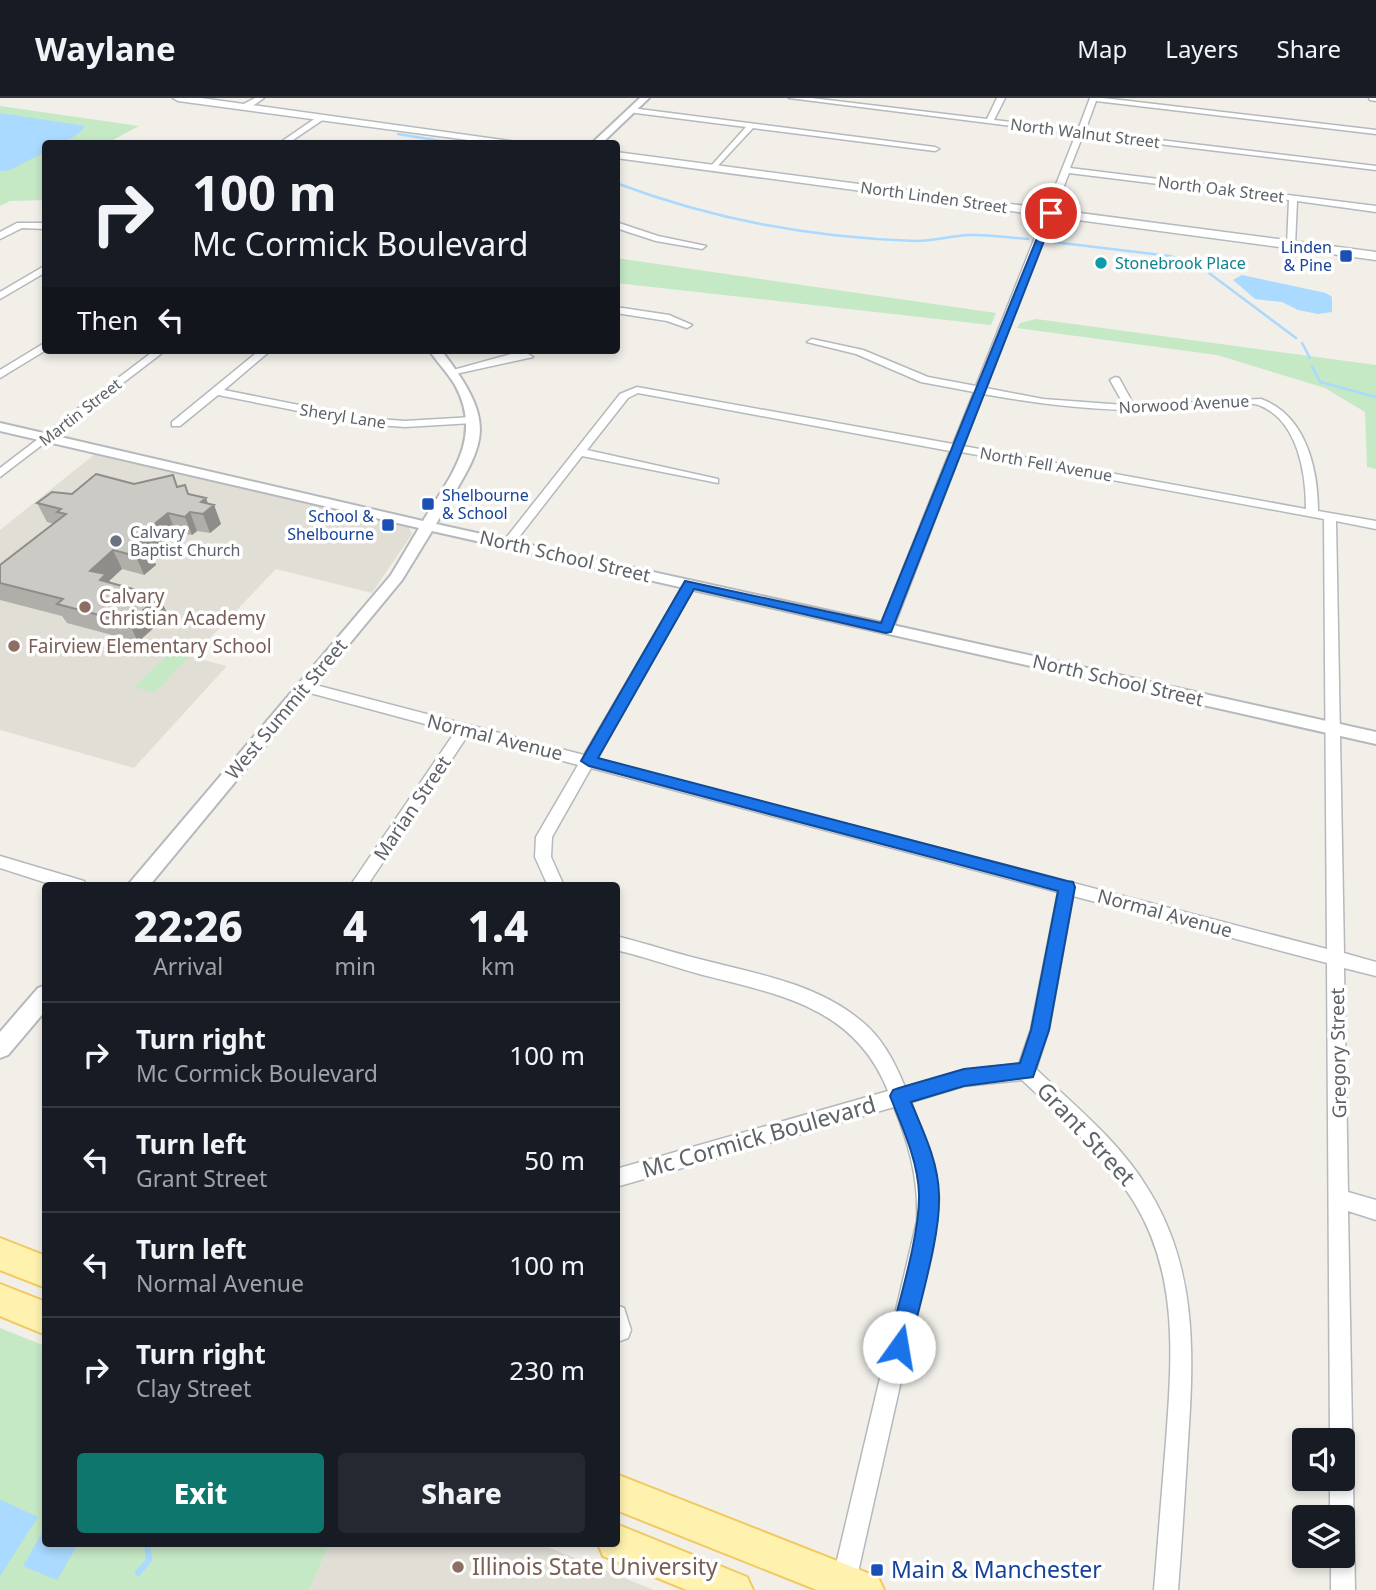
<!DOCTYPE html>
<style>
body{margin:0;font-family:"Noto Sans",sans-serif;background:#242831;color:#f1f3f6;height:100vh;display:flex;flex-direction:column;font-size:26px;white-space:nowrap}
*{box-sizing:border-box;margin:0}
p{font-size:23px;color:#9ea1a6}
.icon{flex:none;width:38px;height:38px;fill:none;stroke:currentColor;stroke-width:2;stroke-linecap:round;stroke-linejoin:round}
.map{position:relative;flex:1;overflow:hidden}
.panel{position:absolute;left:42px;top:784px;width:578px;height:665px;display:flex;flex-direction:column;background:#171b24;border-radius:7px;box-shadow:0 4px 10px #0003}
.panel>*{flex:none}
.guide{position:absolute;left:42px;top:42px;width:578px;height:214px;border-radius:7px;box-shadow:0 4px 10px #0003;background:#171b24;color:#f1f3f6;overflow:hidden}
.tools{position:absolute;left:1292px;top:1330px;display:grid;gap:14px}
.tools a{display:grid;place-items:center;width:63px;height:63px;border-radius:7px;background:#171b24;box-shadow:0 4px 10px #0003;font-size:35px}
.pin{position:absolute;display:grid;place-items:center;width:60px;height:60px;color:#fff;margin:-30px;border:4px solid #fff;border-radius:50%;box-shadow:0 2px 7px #0007}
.me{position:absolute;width:77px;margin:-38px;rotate:13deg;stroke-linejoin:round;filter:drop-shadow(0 0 5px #0008)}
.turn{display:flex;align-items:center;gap:24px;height:147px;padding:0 35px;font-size:32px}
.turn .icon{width:91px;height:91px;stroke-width:2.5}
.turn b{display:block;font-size:49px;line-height:60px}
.then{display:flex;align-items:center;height:66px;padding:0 35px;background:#0003;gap:14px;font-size:26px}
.eta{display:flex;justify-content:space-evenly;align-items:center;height:119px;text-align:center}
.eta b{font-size:42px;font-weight:800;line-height:49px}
.cta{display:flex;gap:14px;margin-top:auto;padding:14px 35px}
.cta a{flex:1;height:80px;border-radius:7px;background:#0f766e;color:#fff;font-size:28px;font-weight:800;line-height:80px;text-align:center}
.cta a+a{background:#242831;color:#f1f3f6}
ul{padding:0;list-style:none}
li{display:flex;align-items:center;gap:21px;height:105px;padding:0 35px;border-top:2px solid #363941}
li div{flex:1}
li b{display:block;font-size:26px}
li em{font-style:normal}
header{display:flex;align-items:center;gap:42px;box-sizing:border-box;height:98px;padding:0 35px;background:#171b24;border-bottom:2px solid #363941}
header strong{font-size:33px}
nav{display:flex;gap:38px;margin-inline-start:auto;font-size:24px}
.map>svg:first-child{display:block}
</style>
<header>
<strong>Waylane</strong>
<nav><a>Map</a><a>Layers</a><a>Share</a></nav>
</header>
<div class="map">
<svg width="1376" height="1492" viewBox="0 0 1376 1492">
<rect width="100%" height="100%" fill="#f1efe8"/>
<g fill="#e1ded6">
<path d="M95 356 404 428 409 429 412 436 372 495 276 471 192 559 227 568 134 670 0 632V432Z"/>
<path d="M330 1446H540L654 1492H309Z"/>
</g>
<g fill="#c5e8c5">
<path d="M0 8 139 28 107 45 46 46 45 79 43 81 45 82V102L10 103 0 108Z"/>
<path d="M616 160 996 215 991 227 616 185Z"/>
<path d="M1036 221 1376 267V371L1367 369 1365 314 1325 290 1217 257 1017 230 1020 225Z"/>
<path d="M170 554 189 559 154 595 135 589Z"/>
<path d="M0 1230 45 1248 46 1446H330L309 1492H0Z"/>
</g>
<g fill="#aadaff">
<path d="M0 15 85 28C76 41 60 46 46 46L45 54 10 72 0 73Z"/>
<path d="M1242 177 1326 195 1332 199V214L1318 216 1298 212 1282 204 1255 201 1233 182Z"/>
<path d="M1 1402 38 1419 0 1478V1403Z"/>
<path d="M45 1430 46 1446H78L57 1482 23 1468Z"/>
</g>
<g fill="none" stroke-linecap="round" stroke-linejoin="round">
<g stroke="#aadaff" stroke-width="2.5">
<path d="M398 36 460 46"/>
<path d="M616 85C711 121 814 140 916 143 933 143 951 138 969 137 988 136 1009 140 1028 141"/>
<path d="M1053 144 1170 158 1203 171"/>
<path d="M1209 175 1296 240"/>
<path d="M1302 245 1310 260"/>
<path d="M1312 268 1320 284 1376 299"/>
</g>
<path stroke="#aadaff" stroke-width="6" d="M138 1475 149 1462 147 1446"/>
<defs>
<g id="minor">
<path d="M255 0H264L248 11H242V7Z"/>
<path d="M789 0H811L987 21 997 0H1005L994 22 1078 32 1090 0H1103L1376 32V36L1096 3 1085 33 1376 68V72L1083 37 1070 70 1376 108V114L1297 103 1295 147 1291 150 1287 147 1289 102 1069 75 986 290 1043 301 1124 307 1110 282 1115 279 1119 280 1134 307 1261 301C1306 317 1318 371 1318 413L1376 423V431L1336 423 1344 855 1376 864V878L1344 870 1348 1094 1376 1102V1122L1348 1113 1355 1492H1331V1458H1342V1419H1330V1381H1342V1342H1330L1327 865 1073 798 1049 931 1036 971C1075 1008 1120 1044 1148 1091 1197 1169 1194 1255 1188 1343 1185 1393 1182 1442 1178 1492H1154C1158 1442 1162 1393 1166 1343 1172 1261 1179 1177 1134 1104 1105 1057 1062 1020 1022 982L964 988 911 1004C926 1043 938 1080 937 1123L854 1492H830L917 1123C919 1082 909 1046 894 1009L616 1089V1071L888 993C855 910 782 897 703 877 674 869 646 859 616 852V838C644 845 671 854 699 861 753 875 816 885 860 922 882 939 894 963 905 989L964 972 1019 966 1031 931 1058 794 591 670 552 739 551 759 564 788H548L535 759 536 739 578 667 468 637 367 788H350L455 634 299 592 297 589 299 586 304 584 584 657 684 486 690 482 696 486 597 661 1327 851 1324 421 961 354 893 531 886 535 879 531 950 353 638 295 628 300 587 352 718 381V385L582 358 512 448 508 449 502 445 620 296 637 289 953 346 974 294 921 284 856 256 807 244 812 241 863 252 928 279 976 288 1076 36ZM983 296C1055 309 1124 316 1197 310 1212 309 1248 302 1261 308 1298 324 1306 375 1306 411L963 348Z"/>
<path d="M631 10 935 49 939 51 935 53 753 30 714 72 711 68 746 29 628 14Z"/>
<path d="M320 17 327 19 287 46H278Z"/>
<path d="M616 124 658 138 706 148 702 151 656 143 616 130Z"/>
<path d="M17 125H46V131L22 130 0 141V134Z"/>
<path d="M46 167V174L0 201V194Z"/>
<path d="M616 209 669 217 692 227 687 230 667 223 616 215Z"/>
<path d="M46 244V252L0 280V272Z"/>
<path d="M155 252H166L0 379V370Z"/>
<path d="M260 252H271L224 292 364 320 405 323 473 319 478 322 473 325 405 329 364 326 218 297 180 328H172V324Z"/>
<path d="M511 256H528L533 259 451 277 446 274Z"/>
<path d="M0 758 84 783 86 788H56L0 770Z"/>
<path d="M616 1207 624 1210 631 1232 628 1240 620 1243 616 1241Z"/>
</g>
<g id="tertiary">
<path d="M640 0H649L601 46H591Z"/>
<path d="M429 252H441C503 332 483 346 436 426L1376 634V646L432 433 402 482 149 788H127L391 477 419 430 0 333V325L423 423C450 378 484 340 455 287 448 275 437 264 429 252Z"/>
<path d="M46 887V912L8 957 0 960V934L38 890Z"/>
</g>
<g id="secondary">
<path d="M173 0H201L532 46H498L178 3Z"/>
<path d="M1369 0H1376V3L1370 2Z"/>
<path d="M616 54 1376 154V162L616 60Z"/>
</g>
<g id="primary">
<path d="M0 1140 46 1158V1190L0 1172Z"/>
<path d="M0 1186 46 1204V1237L0 1218Z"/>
<path d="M616 1376 878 1479 884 1492H817L616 1412Z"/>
<path d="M616 1426 747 1479 753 1492H687L603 1458 598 1446H616Z"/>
</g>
</defs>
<use href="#minor" stroke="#b5b8bc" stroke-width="3"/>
<use href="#tertiary" stroke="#b5b8bc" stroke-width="4"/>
<use href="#secondary" stroke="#b6babf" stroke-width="3"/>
<use href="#primary" stroke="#f2c960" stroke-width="4"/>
<use href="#minor" fill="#fff" fill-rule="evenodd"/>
<use href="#tertiary" fill="#fff" fill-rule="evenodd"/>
<use href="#secondary" fill="#fff" fill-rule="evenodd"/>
<use href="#primary" fill="#fff2af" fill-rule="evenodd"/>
</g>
<path fill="#afaea9" d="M178 389 188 396 208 406 214 407 221 426 210 435 197 433 192 437 176 434 151 455 156 467 144 477 122 471 109 483 168 517 138 544 67 525 62 518 0 502V467L54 426 47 424 37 405 72 396Z"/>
<g fill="#8f8d8a">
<path d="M206 400 210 411 214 407 221 426 210 435 203 416 201 404Z"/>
<path d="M190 414 197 433 192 437 185 419Z"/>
<path d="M168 415 176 434 151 455 156 467 144 477 136 458 132 444Z"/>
<path d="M113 452 122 471 109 483 115 495 90 473Z"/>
<path d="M159 498 168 517 138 544 129 525Z"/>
</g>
<path fill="#cccac5" stroke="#8f8d8a" stroke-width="2" d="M96 376 134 386 173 377 177 389 185 387 188 396 206 400 201 404 214 407 203 416 190 414 185 419 168 415 132 444 148 448 136 458 113 452 90 473 106 476 100 482 159 498 129 525 57 506 63 501 0 485V467L66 416 57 414 61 411 37 405 52 394 72 396Z"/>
<path fill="#1a73e8" stroke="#114b97" stroke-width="2" d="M1048 113 1055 115 891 534 886 535 694 491 598 660 1067 783 1073 784 1075 789 1049 932 1033 979 964 988 911 1004C923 1033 938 1063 939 1096 941 1138 919 1206 910 1249L907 1257 899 1260 891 1257 888 1249C898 1206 920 1138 919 1096 918 1062 902 1029 890 998L893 992 899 990 964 971 1020 965 1031 932 1058 793 589 668 581 663 685 483 881 525Z"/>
<g fill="#1a4fb4" stroke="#fff" stroke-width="2.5">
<rect x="1339" y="151" width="14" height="14" rx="3.5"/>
<rect x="421" y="399" width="14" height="14" rx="3.5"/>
<rect x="381" y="420" width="14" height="14" rx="3.5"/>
<rect x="870" y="1465" width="14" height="14" rx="3.5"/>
</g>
<circle fill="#0f9aa8" stroke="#fff" stroke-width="2.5" cx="1101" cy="165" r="7"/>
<circle fill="#6b7280" stroke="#fff" stroke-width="2.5" cx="116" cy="443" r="7"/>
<g fill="#8d6e63" stroke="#fff" stroke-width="2.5">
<circle cx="85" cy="509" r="7"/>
<circle cx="14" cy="548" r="7"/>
<circle cx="458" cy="1469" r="7"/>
</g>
<g text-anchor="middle" stroke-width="7" stroke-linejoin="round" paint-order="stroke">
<g font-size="16" fill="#5f6368" stroke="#fff">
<text transform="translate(1085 35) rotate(7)" y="6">North Walnut Street</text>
<text transform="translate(1221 91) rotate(7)" y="6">North Oak Street</text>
<text transform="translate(934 99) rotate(8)" y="6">North Linden Street</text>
<text transform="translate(1184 306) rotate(-3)" y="6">Norwood Avenue</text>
<text transform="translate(80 314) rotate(-38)" y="6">Martin Street</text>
<text transform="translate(343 318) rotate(9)" y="6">Sheryl Lane</text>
<text transform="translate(1046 366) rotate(10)" y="6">North Fell Avenue</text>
</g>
<g font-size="16" fill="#164399" stroke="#fff" text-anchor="end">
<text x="1332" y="155">Linden<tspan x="1332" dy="18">&amp; Pine</tspan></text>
<text x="442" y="403" text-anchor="start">Shelbourne<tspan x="442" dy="18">&amp; School</tspan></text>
<text x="374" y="424">School &amp;<tspan x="374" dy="18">Shelbourne</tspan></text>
</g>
<g font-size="16" fill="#0d838f" stroke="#fff" text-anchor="start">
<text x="1115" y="171">Stonebrook Place</text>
</g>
<g font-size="16" fill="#5b616d" stroke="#fff" text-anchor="start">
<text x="130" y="440">Calvary<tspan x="130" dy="18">Baptist Church</tspan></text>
</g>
<g font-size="19" fill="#5f6368" stroke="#fff">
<text transform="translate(565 458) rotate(13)" y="7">North School Street</text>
<text transform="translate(1118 582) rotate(13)" y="7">North School Street</text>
<text transform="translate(286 611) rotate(-50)" y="7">West Summit Street</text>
<text transform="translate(495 639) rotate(14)" y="7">Normal Avenue</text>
<text transform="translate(412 710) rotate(-56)" y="7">Marian Street</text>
<text transform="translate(1165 815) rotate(15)" y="7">Normal Avenue</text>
<text transform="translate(1338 955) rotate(-91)" y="7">Gregory Street</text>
</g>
<g font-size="19" fill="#785e54" stroke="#fff" text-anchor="start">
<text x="99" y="505">Calvary<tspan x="99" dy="22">Christian Academy</tspan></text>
<text x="28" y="555">Fairview Elementary School</text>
</g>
<g font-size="23" fill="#5f6368" stroke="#fff">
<text transform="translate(1086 1036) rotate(47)" y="8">Grant Street</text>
<text transform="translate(759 1039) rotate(-16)" y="8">Mc Cormick Boulevard</text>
</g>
<g font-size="23" fill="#785e54" stroke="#fff" text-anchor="start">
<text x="472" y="1477">Illinois State University</text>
</g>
<g font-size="23" fill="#164399" stroke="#fff" text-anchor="start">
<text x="891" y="1480">Main &amp; Manchester</text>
</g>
</g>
</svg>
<div class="tools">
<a><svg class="icon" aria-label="sound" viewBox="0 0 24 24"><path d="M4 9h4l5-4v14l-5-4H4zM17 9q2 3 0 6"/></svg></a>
<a><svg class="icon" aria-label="layers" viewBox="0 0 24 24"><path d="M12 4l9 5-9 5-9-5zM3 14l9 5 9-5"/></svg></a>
</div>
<div class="pin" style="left:1051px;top:115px;background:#d93025"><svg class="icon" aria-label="arrive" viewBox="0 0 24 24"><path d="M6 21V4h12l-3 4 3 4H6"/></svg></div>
<svg class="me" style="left:899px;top:1249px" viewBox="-20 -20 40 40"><circle r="19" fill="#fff"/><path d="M0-13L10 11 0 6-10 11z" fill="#1a73e8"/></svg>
<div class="guide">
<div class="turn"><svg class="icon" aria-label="right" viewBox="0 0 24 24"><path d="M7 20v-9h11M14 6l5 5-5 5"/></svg><div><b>100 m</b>Mc Cormick Boulevard</div></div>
<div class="then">Then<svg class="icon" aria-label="left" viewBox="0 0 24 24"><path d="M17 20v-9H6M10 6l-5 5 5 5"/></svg></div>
</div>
<section class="panel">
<div class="eta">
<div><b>22:26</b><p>Arrival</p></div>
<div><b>4</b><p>min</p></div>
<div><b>1.4</b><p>km</p></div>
</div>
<ul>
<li><svg class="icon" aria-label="right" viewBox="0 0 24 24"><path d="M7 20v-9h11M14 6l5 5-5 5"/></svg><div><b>Turn right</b><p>Mc Cormick Boulevard</p></div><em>100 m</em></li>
<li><svg class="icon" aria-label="left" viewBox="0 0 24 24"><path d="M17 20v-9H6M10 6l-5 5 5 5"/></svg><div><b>Turn left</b><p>Grant Street</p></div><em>50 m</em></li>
<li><svg class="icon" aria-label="left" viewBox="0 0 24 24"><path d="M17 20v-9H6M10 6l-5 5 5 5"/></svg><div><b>Turn left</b><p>Normal Avenue</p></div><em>100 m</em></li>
<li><svg class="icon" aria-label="right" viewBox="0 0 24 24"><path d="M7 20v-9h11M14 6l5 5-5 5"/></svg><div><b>Turn right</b><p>Clay Street</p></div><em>230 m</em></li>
</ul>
<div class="cta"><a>Exit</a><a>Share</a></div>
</section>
</div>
